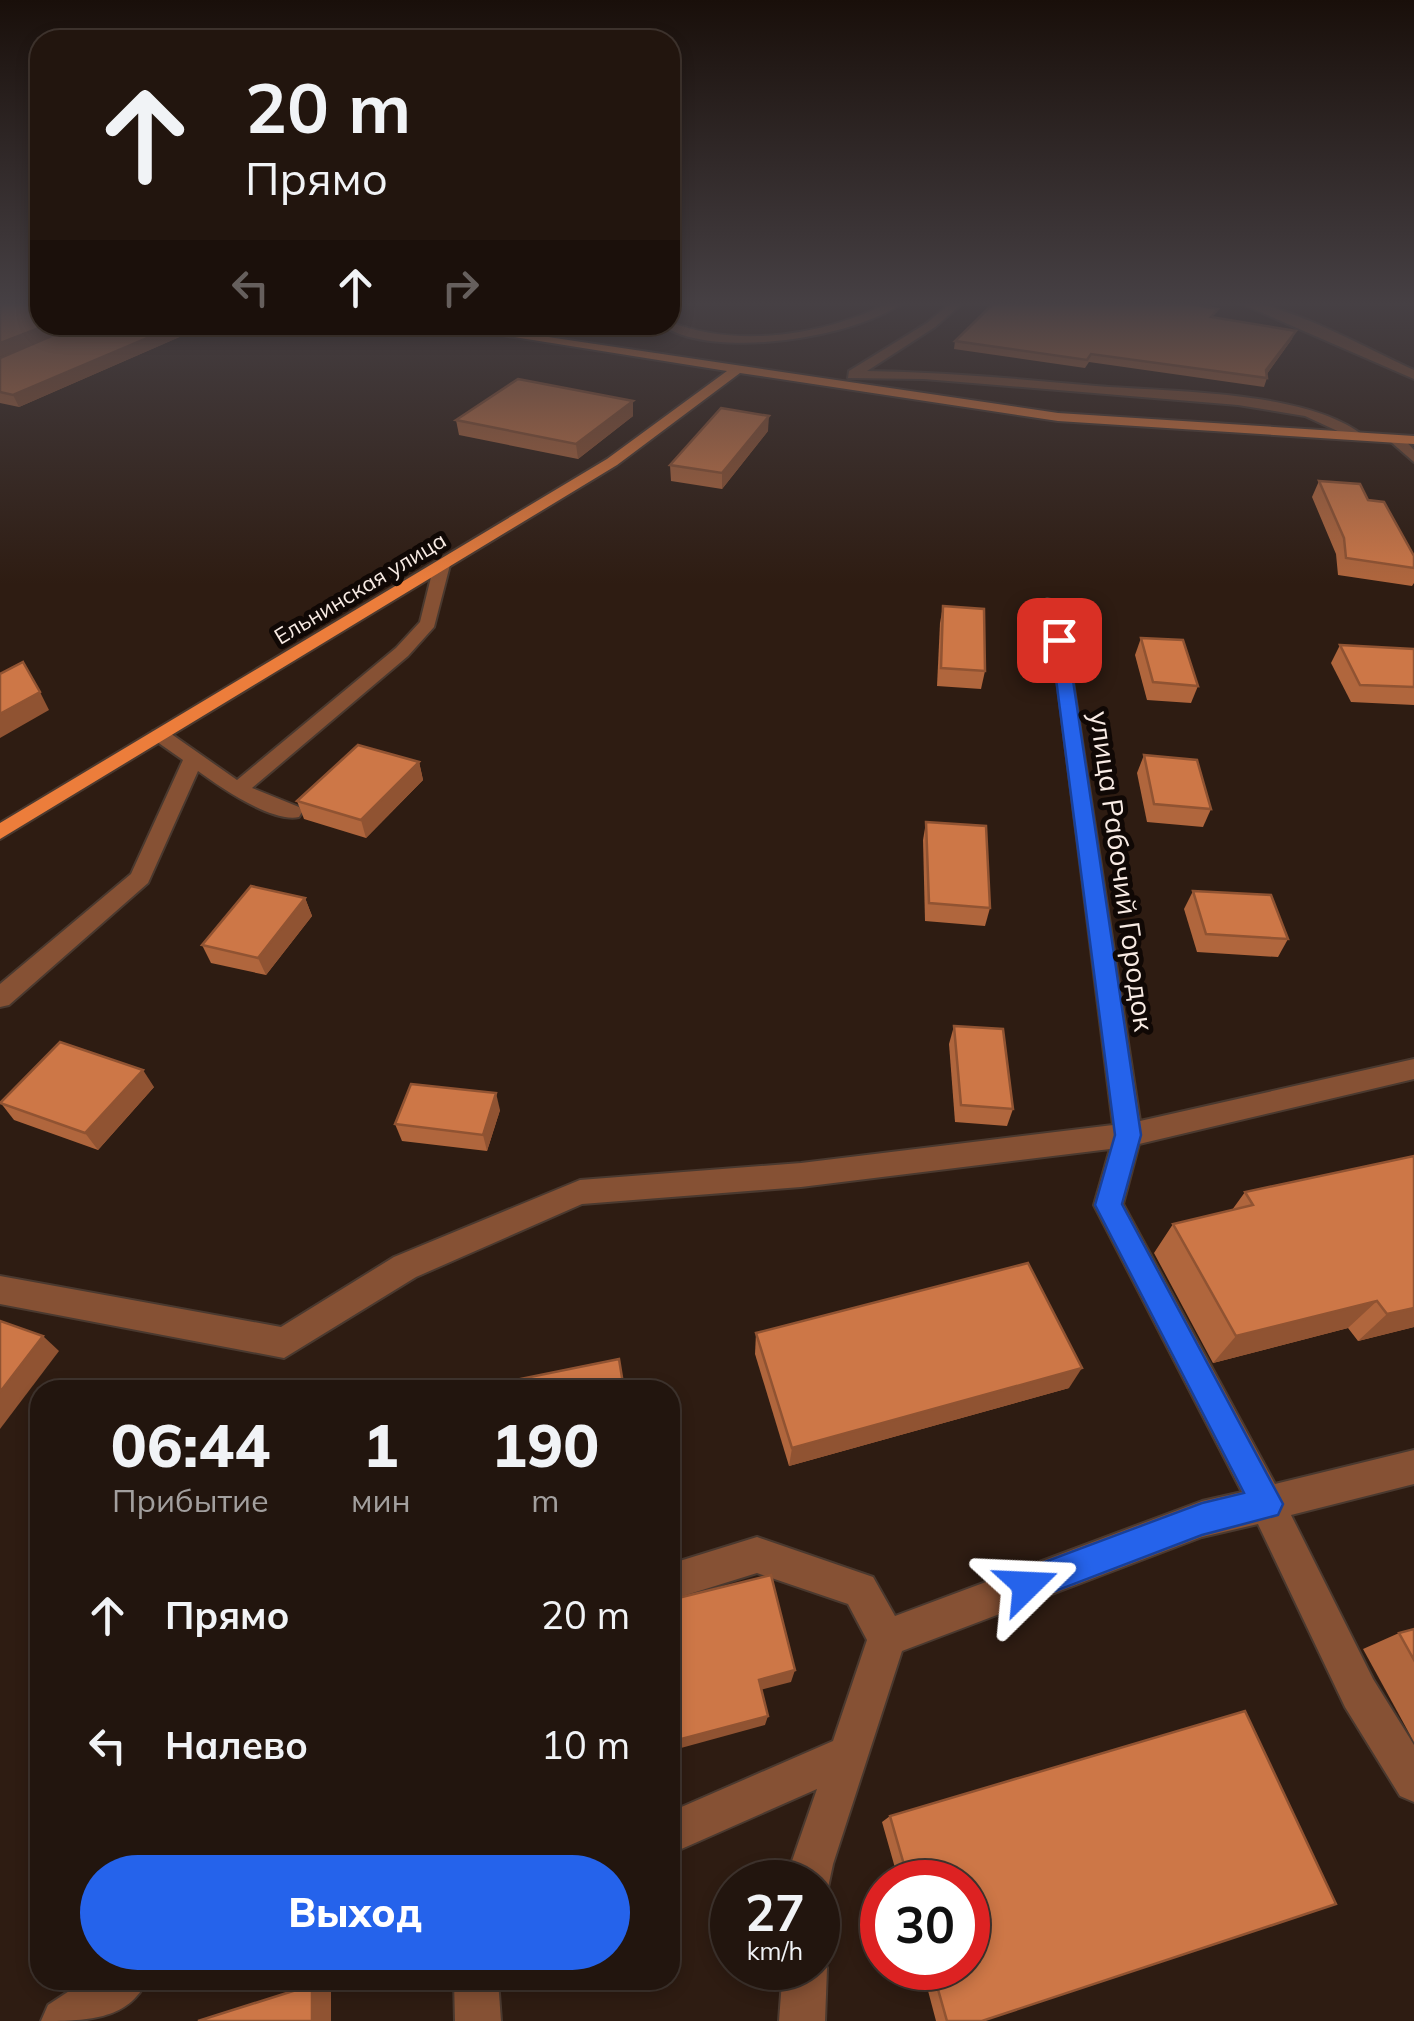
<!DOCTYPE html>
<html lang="ru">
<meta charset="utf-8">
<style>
body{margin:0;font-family:Mulish,sans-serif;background:#2e221c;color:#f1f3f6;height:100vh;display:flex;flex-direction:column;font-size:38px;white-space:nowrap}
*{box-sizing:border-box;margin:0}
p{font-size:32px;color:#a29f9e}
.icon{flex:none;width:55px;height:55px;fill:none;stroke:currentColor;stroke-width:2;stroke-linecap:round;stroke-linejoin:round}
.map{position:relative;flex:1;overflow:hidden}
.drawer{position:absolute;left:30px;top:1380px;width:650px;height:610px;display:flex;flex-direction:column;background:#22150e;border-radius:30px;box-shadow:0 5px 15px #0003,0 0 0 2px #3f342e}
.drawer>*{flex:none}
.top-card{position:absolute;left:30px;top:30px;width:650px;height:305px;border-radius:30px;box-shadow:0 5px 15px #0003,0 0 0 2px #3f342e;background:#22150e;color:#f1f3f6;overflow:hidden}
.speed{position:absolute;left:710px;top:1860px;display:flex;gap:20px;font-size:50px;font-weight:700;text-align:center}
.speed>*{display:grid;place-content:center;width:130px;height:130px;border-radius:50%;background:#22150e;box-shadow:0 5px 15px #0003,0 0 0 2px #3f342e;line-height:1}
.speed small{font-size:25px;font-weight:400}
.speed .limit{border:15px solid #d22;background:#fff;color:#111}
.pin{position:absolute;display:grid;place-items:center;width:85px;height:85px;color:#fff;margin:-42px;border-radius:20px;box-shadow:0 5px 15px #0006}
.me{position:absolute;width:110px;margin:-55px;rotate:69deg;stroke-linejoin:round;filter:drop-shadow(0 0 8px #0008)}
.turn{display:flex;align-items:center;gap:35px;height:210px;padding:0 50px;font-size:45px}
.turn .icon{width:130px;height:130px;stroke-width:2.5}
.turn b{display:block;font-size:70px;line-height:85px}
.lanes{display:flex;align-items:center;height:95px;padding:0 50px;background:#0003;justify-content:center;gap:50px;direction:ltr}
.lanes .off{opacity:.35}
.eta{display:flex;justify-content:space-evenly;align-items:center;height:170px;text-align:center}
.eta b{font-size:60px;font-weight:800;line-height:70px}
.button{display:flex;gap:20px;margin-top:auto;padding:20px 50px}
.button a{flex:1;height:115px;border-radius:60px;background:#2563eb;color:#fff;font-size:40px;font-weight:800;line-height:115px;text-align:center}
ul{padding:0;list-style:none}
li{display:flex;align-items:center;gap:30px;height:130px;padding:0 50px}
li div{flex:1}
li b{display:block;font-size:38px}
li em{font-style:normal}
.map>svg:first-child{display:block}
</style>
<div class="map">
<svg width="1414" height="2021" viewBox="0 0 1414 2021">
<rect width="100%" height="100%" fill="#2e1c12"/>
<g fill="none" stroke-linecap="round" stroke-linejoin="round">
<defs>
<g id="minor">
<path d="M892 301H905C859 337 713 361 662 325L670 322C739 349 827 335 892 301Z"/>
<path d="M953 301H965L935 327 867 371C944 372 1020 379 1096 386 1169 392 1307 390 1364 436L1357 440 1305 416 1238 405 924 379 848 378 849 371 927 323Z"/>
<path d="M1235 301C1284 301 1367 349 1414 370V379Z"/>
<path d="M1391 436H1401L1414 450V462L1391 442Z"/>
<path d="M442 560 450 565 434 627 408 656 252 788 299 807 302 812 299 817C272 823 220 787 198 771L148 883 9 1005 0 1007V984L131 874 183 760 153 739V731H167L237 780 396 648 420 622 434 565Z"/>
<path d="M1047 599 1061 603 1140 1121 1414 1059V1079L1139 1144 1123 1204 1275 1484 1414 1450V1484L1291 1515 1373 1679 1414 1745V1802L1400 1796 1345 1707 1258 1524 1202 1537 902 1651 833 1864 826 1897 818 1901V1882H790L791 1864 817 1789 670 1854V1812L833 1741 867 1640 848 1604 757 1573 670 1600V1564L757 1537 873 1577 895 1616 1202 1501 1242 1492 1094 1205 1110 1149 801 1187 582 1204 416 1277 284 1358 0 1304V1276L281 1327 394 1257 580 1180 801 1163 1113 1125Z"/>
<path d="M818 1951 827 1968 825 2021H779L783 1968H818Z"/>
<path d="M86 1980H147C129 2021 83 2021 41 2021L48 2005Z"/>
<path d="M454 1980H498L501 2021H455Z"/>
</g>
<path id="major" d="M439 325H467L1058 413 1414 436V444L1058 421 740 373 617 465 0 839V823L607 459 727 371Z"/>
</defs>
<use href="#minor" stroke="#4a392f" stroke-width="4"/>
<use href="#major" stroke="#4a392f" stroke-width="4"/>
<use href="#minor" fill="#865134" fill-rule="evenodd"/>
<use href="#major" fill="#ec7d3b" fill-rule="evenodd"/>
</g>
<g fill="#b0663d">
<path d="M1215 317 1292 339 1267 374V378L1264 387 1089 362 1085 368 954 349 955 341Z"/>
<path d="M40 325 184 335 19 407 0 403V358L33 344Z"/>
<path d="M633 401V416L578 459 459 435 456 420Z"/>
<path d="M768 431 722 489 671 481 670 465Z"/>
<path d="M1319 481 1368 500 1414 556V583L1412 586 1338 575 1336 554 1312 497Z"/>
<path d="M943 606 985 671 981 689 937 686 940 623Z"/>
<path d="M1141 638 1198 686 1191 703 1147 700 1135 655Z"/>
<path d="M1340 645 1414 649V705L1351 702 1331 663Z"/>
<path d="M1144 755 1211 809 1203 827 1147 822 1137 773Z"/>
<path d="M419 762 423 780 366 838 304 819 297 801Z"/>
<path d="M926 822 990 908 985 926 925 921 923 840Z"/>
<path d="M1193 891 1288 939 1278 957 1197 952 1184 909Z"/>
<path d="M305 898 312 916 266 975 211 963 202 945Z"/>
<path d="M954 1026 1013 1109 1007 1126 955 1122 949 1044Z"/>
<path d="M154 1087 98 1150 14 1120 0 1102Z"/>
<path d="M500 1110 487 1151 402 1141 395 1124Z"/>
<path d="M1245 1192 1414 1327 1358 1341 1348 1328 1213 1363 1154 1253 1173 1224 1232 1210Z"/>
<path d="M756 1333 1069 1388 789 1466 755 1354Z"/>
<path d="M1414 1629V1742L1363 1649 1399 1633Z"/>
<path d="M1245 1711 1336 1904 982 2021H936L922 1968H968V1882H899L882 1822 890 1816Z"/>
</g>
<g fill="#905332">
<path d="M672 301H694L672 307Z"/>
<path d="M47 325H80L0 357V343Z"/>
<path d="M178 325H181L184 335 19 407 13 395Z"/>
<path d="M1296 331 1292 339 1263 379 1266 370Z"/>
<path d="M633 401V416L578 459 576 444Z"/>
<path d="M769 416 768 431 722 489V473Z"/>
<path d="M40 692 49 710 0 738V714Z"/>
<path d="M419 762 423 780 366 838 361 820Z"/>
<path d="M305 898 312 916 266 975 258 958Z"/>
<path d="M143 1070 154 1087 98 1150 85 1133Z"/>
<path d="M496 1093 500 1110 487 1151 483 1135Z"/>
<path d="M1377 1301 1348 1328 1213 1363 1236 1336Z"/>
<path d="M1414 1308V1327L1358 1341 1387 1314Z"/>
<path d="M43 1336 59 1351 0 1429V1392Z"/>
<path d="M1082 1368 1069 1388 789 1466 792 1448Z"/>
<path d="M795 1670 791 1682 756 1691 759 1680Z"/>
<path d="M768 1716 765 1725 670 1751V1742Z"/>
<path d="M331 1983V2021H312V1985Z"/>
</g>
<g fill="#cd7747" stroke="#905332" stroke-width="2.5">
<path d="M7 301 40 303V325H47L0 343V304Z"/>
<path d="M1005 301H1173L1218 309 1211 317 1296 331 1266 370 1267 378 1091 354 1087 360 955 341 993 304Z"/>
<path d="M77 325H178L13 395 0 392V358Z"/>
<path d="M518 379 633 401 576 444 456 420Z"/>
<path d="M721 408 769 416 722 473 670 465Z"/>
<path d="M1319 481 1360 484 1368 500 1384 502 1414 556V568L1346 558 1344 538Z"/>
<path d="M943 606 984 609 985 671 941 668Z"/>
<path d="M1141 638 1183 640 1198 686 1153 682Z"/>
<path d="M1340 645 1414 649V687L1360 685Z"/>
<path d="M23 662 40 692 0 714V674Z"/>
<path d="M358 745 419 762 361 820 297 801Z"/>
<path d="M1144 755 1197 760 1211 809 1154 804Z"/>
<path d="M926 822 986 826 990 908 929 903Z"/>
<path d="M251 886 305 898 258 958 202 945Z"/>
<path d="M1193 891 1271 895 1288 939 1206 934Z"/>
<path d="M954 1026 1003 1029 1013 1109 961 1105Z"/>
<path d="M60 1042 143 1070 85 1133 0 1103Z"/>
<path d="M411 1084 496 1093 483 1135 395 1124Z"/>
<path d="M1414 1156V1308L1387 1314 1377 1301 1236 1336 1173 1224 1253 1205 1245 1192Z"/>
<path d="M1028 1263 1082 1368 792 1448 756 1333Z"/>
<path d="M0 1321 43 1336 0 1392Z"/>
<path d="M619 1359 624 1390H466Z"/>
<path d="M771 1575 795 1670 759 1680 768 1716 670 1742V1600Z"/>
<path d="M1414 1629V1660L1399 1633Z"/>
<path d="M1245 1711 1336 1904 982 2021H947L932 1968H968V1882H909L890 1816Z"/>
<path d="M312 1985V2021H198Z"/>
</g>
<linearGradient id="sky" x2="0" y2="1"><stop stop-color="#190f0a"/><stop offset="0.52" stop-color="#464044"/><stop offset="1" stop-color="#464044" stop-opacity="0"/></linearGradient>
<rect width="1414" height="584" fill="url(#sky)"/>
<path fill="#2563eb" stroke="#184099" stroke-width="2.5" d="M1059 636 1067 640 1141 1135 1122 1204 1283 1504 1278 1515 1202 1535 1027 1602 1015 1597 1010 1585 1015 1573 1202 1503 1244 1493 1095 1205 1115 1135 1051 640Z"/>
<g text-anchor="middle" stroke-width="10" stroke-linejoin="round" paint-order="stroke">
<g font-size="22" fill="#f8ebe4" stroke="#100805">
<text transform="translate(360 588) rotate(-31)" y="8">Ельнинская улица</text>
</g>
<g font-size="28" fill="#f8ebe4" stroke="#100805">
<text transform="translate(1122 871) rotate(82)" y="10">улица Рабочий Городок</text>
</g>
</g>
</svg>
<div class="speed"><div>27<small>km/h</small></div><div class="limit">30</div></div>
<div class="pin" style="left:1059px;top:640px;background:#d93025"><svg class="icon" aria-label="arrive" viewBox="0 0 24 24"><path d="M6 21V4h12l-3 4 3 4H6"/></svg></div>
<svg class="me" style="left:1027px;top:1585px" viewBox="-20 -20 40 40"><path d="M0-17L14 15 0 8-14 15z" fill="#2563eb" stroke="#fff" stroke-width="4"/></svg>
<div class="top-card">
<div class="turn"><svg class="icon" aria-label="ahead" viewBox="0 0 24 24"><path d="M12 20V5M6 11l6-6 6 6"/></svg><div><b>20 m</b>Прямо</div></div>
<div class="lanes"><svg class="icon off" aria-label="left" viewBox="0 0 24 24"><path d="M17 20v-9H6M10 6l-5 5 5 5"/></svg><svg class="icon" aria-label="ahead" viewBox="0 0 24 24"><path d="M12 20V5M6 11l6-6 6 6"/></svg><svg class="icon off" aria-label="right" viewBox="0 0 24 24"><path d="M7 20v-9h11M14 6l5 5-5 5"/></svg></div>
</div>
<section class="drawer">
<div class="eta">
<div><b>06:44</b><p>Прибытие</p></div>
<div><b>1</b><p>мин</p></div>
<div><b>190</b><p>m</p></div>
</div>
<ul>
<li><svg class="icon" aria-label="ahead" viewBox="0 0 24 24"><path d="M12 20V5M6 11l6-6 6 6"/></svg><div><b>Прямо</b></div><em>20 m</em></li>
<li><svg class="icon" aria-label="left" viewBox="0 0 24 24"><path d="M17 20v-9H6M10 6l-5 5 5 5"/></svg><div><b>Налево</b></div><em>10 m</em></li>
</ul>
<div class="button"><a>Выход</a></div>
</section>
</div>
